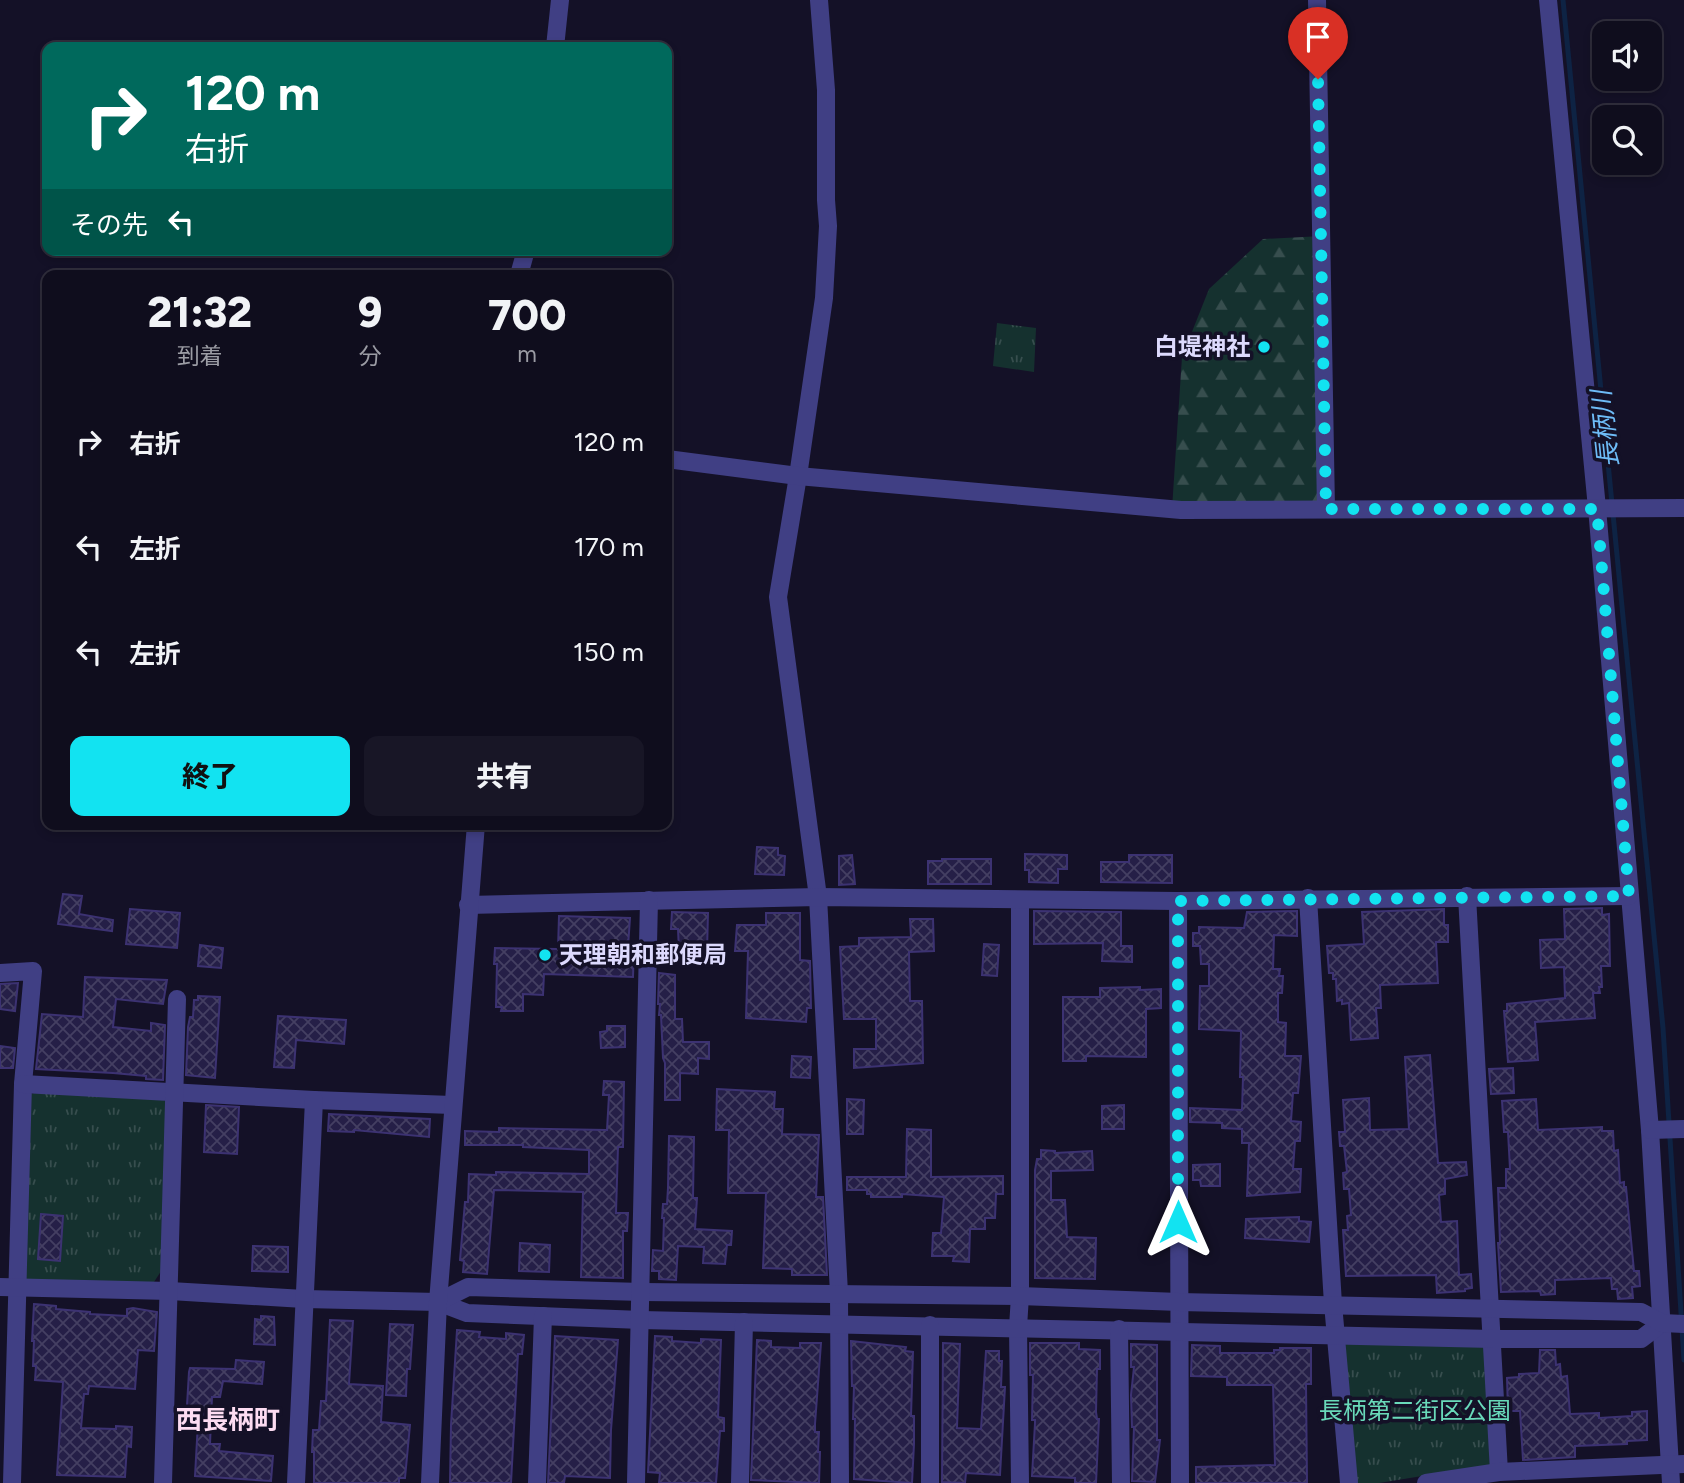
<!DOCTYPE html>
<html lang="ja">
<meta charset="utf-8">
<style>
body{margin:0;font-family:Figtree,"Noto Sans JP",sans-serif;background:#181626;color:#f1f3f6;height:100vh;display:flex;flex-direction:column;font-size:26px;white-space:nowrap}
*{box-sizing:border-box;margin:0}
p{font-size:23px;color:#9b9ca4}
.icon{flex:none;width:38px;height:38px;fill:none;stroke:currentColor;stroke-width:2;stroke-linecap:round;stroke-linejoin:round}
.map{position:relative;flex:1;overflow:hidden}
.side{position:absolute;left:42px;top:270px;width:630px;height:560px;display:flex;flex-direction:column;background:#0f0d1d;border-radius:14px;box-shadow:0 4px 10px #0003,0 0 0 2px #2f2d3b}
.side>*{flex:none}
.banner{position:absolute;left:42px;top:42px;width:630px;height:214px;border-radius:14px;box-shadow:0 4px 10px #0003,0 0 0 2px #2f2d3b;background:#00695c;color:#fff;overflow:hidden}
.fabs{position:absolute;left:1592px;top:21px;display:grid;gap:14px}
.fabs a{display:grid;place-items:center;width:70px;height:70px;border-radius:14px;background:#0f0d1d;box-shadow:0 4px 10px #0003,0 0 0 2px #2f2d3b;font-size:35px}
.pin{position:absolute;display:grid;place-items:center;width:60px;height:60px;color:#fff;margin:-72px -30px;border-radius:50% 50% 50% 0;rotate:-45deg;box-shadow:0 0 7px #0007}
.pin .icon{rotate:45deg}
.me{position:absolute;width:77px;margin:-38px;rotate:0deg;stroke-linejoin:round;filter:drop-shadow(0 0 5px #0008)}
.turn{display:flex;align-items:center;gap:24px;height:147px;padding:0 28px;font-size:32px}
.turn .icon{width:91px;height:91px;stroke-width:2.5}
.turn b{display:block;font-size:49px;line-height:60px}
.then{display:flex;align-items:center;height:66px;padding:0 28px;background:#0003;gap:14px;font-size:26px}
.eta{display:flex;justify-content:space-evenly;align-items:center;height:119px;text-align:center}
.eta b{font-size:42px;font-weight:800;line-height:49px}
.primary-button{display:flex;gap:14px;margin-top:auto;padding:14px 28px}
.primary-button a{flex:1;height:80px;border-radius:14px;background:#12e3f1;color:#111;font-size:28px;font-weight:800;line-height:80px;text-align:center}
.primary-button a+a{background:#181626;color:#f1f3f6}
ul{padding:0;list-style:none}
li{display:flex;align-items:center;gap:21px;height:105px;padding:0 28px}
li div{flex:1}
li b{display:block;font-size:26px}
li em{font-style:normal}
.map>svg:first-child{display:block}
</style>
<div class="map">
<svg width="1684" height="1483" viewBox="0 0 1684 1483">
<defs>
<pattern id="forest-firs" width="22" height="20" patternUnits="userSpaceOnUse" patternTransform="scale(1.75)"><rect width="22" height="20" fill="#15312f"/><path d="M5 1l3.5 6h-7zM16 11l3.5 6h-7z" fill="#374e4e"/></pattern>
<pattern id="park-tufts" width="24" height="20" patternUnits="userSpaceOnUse" patternTransform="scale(1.75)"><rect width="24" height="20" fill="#15312f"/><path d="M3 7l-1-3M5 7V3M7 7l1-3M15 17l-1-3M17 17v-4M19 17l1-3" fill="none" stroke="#374e4e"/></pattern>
<pattern id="building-cross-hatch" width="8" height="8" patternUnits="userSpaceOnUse" patternTransform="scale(1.75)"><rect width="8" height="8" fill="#251f47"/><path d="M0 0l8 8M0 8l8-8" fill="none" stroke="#443f62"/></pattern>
</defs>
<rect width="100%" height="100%" fill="#141127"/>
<path fill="url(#forest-firs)" d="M1322 236 1326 509H1172L1182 357 1209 289 1263 239Z"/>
<g fill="url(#park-tufts)">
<path d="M997 323 1036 328 1034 372 993 366Z"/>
<path d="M34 1093 157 1097 171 1104 167 1262 152 1285 19 1282 25 1097Z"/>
<path d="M1345 1343 1486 1346 1490 1465 1379 1483H1354Z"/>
</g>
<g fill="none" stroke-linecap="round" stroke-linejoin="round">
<path stroke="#0e2344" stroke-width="5" d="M1563 0 1663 1028 1684 1360"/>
</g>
<g fill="url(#building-cross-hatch)" stroke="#3c3272" stroke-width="2">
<path d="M757 847 778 848V855L785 856 784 875 755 874Z"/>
<path d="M1025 854 1067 855V869H1058V883L1029 882V870H1025Z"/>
<path d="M852 855 855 884 839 885V856Z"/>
<path d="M1129 855H1172V883L1101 882V862H1129Z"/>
<path d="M942 859H991V884H928V861H942Z"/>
<path d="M63 894 82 896 79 914 113 920 112 931 58 924Z"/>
<path d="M1602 908V915L1609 914 1610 966H1601L1602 987H1599L1600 993H1593L1595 1018 1535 1022 1538 1060 1508 1062 1504 1011H1507V1004L1565 998 1564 967 1541 968 1540 940 1565 939 1564 909Z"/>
<path d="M130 909 180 913 177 948 126 944Z"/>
<path d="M1444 909V925H1448V942H1436L1438 983 1380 985 1381 1008H1376L1378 1038 1351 1040 1349 1003 1342 1004V1000L1337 1001 1336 979H1333V973H1329L1327 946 1364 944 1362 912Z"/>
<path d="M1034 911 1121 912V946H1132V962L1102 961 1103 943 1034 944Z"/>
<path d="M1297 911V936L1274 935 1273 969H1280L1279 976H1283L1282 993H1278V1022L1286 1023 1285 1056H1301L1298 1093H1293L1291 1121 1301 1122 1300 1141H1295L1293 1169H1301L1300 1192 1247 1196 1249 1143H1242V1129L1222 1128V1123L1190 1122V1108L1242 1110 1243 1077H1240L1241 1031 1199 1029 1200 986H1209V964H1201L1200 946H1193V933H1199V927L1244 928 1247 912Z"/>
<path d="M672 912 708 913 707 952H679L678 929H671Z"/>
<path d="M766 913H800V960L810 961 811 1008H807L806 1022 746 1018 748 951H735L737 925H766Z"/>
<path d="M559 916 630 918 628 947H634L633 977 544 974 543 995 523 994V1011H501L502 1007H496L497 964H494L495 948 558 949Z"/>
<path d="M910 919H933L934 951 909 952 910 1001H922L923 1063 854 1068V1049H876V1019H844L840 947 859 946V938L911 937Z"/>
<path d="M984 944 999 945 997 976 982 975Z"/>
<path d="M200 945 223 948 221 968 198 966Z"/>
<path d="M659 973 675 975V1019H682L683 1042H709V1059L698 1058V1074L680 1073V1100H665V1063L663 1058 661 1015H659L660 1004H658Z"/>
<path d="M85 977 167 980 163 1004 116 999 113 1027 151 1031V1023L165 1025 163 1080 146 1079V1076L113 1073 36 1069 42 1014 83 1017Z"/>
<path d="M18 983 15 1011 0 1009V984Z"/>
<path d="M1140 987V990L1161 989V1008L1146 1009V1057L1086 1056V1061H1063V997H1100V988Z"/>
<path d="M198 996 220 997 215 1078 186 1075 188 1027 190 1017H193L194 1000H198Z"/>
<path d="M278 1016 346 1020 344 1044 296 1040 294 1068 274 1067Z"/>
<path d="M607 1026H625V1047L601 1048 600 1032 607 1031Z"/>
<path d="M0 1046 15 1048 13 1068H0Z"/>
<path d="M1430 1055 1438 1163 1466 1162 1467 1175 1445 1179V1194L1439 1195 1441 1222 1457 1221 1459 1275 1471 1274 1472 1288 1465 1289V1291L1437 1293 1436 1275 1346 1276 1343 1230H1348L1347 1216 1351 1215 1349 1189H1344L1343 1173 1347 1172 1344 1146H1340L1339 1132H1345L1343 1100 1369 1098 1370 1130 1409 1129 1405 1057Z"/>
<path d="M792 1056 811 1057 810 1078 791 1077Z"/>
<path d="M1513 1068 1514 1093 1491 1094 1489 1069Z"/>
<path d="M604 1081 624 1082 623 1147H618L616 1213H628L627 1231H623V1278L581 1277 583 1192 494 1190 487 1274 463 1272 464 1261 460 1260 465 1202H468L469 1174 496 1175V1172L589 1174V1150L523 1147V1145H465V1131L499 1132V1128L607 1130 609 1095H603Z"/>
<path d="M717 1089 775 1092 774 1109H783L782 1134 819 1135 816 1197H823L827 1275H792V1269L763 1268 766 1193H728L729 1130H716Z"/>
<path d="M847 1099 864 1100 863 1134H847Z"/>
<path d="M1536 1099 1538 1130 1602 1127V1131H1613L1614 1151 1618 1150 1620 1183 1624 1182V1187H1626L1634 1271H1639L1640 1286 1632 1287 1633 1298 1618 1299 1617 1289H1612L1611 1278 1555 1280V1294L1541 1295 1540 1291 1501 1292 1498 1243H1500L1498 1188H1506V1169H1510L1508 1132H1504L1502 1101Z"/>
<path d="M206 1105 239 1107 237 1154 204 1152Z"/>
<path d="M1124 1105V1129H1102V1106Z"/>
<path d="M329 1114 430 1119 429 1137 354 1130V1132L328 1131Z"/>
<path d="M907 1129 931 1130V1177L1003 1176V1194H996L995 1218H985V1229H970L969 1262 953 1261 954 1256H932L933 1233H941L944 1197 902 1194V1197H871V1194H867V1190H847V1177H906Z"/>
<path d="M669 1136 694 1137 693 1198H697L695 1229 732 1231 731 1245H727L725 1264 703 1263 704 1247 678 1246 676 1280 659 1279V1271H652L653 1250 663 1251 664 1218H662L663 1204H667L668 1188Z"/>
<path d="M1041 1150 1055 1151V1153L1092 1151 1093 1170 1051 1171V1200H1065L1067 1237 1096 1238 1095 1279 1035 1278V1170L1037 1159H1041Z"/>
<path d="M1220 1164V1186H1201L1200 1180H1193V1165Z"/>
<path d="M41 1214 63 1216 60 1261 38 1259Z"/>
<path d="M1299 1217V1221L1311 1222 1309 1242 1245 1238 1246 1219Z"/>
<path d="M520 1243 550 1245 549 1272 519 1271Z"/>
<path d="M253 1246 288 1247V1272L252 1271Z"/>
<path d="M34 1304 56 1306V1309L90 1312V1314L127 1316V1309L133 1308 157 1312 154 1351 138 1350 135 1389 89 1386 88 1394H84L81 1428 116 1429V1426L132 1427 131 1447 127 1446 125 1477 57 1475 63 1382 35 1380 36 1366H33L34 1341H32Z"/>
<path d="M261 1316 274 1317 275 1345 254 1344 255 1319 261 1320Z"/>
<path d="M330 1320 353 1321 349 1384 383 1386 381 1422 410 1425 405 1478H399V1483H314V1452H312L313 1430H319L321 1401H326Z"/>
<path d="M390 1324 413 1325 410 1369H407L406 1396 386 1395Z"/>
<path d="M457 1330 480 1332 479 1337 506 1339V1333L524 1335 522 1354H518L511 1483H450L451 1425Z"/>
<path d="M555 1336 618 1340 611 1430 610 1478 565 1476 564 1483H548Z"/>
<path d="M655 1336 672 1337V1341L701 1343V1339L721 1340 718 1417 724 1418V1431H720L716 1483H659L660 1473 648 1472Z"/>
<path d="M757 1340 771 1341V1347L800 1348V1343H821L815 1424V1432H819L818 1452H820L819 1483 751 1480Z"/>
<path d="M851 1341 906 1347 905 1351 913 1352 911 1416H914V1444L912 1483 854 1479 855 1419H853L854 1386H852Z"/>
<path d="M943 1343 960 1344 957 1428 981 1429 986 1351H999V1361H1002L1001 1387H1005L1000 1475 966 1473 965 1483 942 1482Z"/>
<path d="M1030 1343H1079V1349L1100 1350V1369H1097L1096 1412 1097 1419H1099L1096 1483H1075V1478L1032 1476 1035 1423V1420H1032L1033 1375H1030Z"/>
<path d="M1131 1344 1157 1345V1440H1160L1155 1482 1132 1481 1134 1427H1132L1131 1395 1134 1367H1131Z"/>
<path d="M1192 1345 1220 1346V1353H1274V1350H1280V1348H1311V1384H1306L1307 1483H1196V1467L1275 1465 1273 1385H1227V1377L1191 1376Z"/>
<path d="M1540 1350H1555L1556 1365 1560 1364 1561 1377 1567 1376 1570 1414 1599 1413V1418L1632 1416V1412L1647 1411V1440L1627 1441V1444L1575 1446V1457L1523 1460 1520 1411H1508L1507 1378 1519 1377V1374L1539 1373Z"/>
<path d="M236 1360 264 1362 262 1384 223 1381 220 1397H212L210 1444H220L219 1451 273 1456 271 1481 195 1476 198 1422H186L189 1372 190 1368 235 1369Z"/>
</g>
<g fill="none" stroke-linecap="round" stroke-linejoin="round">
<g stroke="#403f84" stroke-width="18">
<path d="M819 0 826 90V200L828 226 824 298 798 476 778 597 818 897 839 1293 840 1483"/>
<path d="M1317 0 1326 509"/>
<path d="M1548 0 1597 508 1650 1130 1671 1483"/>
<path d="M555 47 560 0"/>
<path d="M519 275 526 250"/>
<path d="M667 459 798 476 1181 510 1684 508"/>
<path d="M1467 896 1499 1472"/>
<path d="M1308 898 1333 1304 1349 1483"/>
<path d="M1020 900V1296L1018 1327 1020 1483"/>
<path d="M1178 901 1180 1483"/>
<path d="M468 905 818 897 1178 901 1629 896"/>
<path d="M0 973 33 971 23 1084 12 1483"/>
<path d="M23 1084 314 1100 452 1105"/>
<path d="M1650 1130 1684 1129"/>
<path d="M0 1287 170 1291 304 1299 438 1302 467 1313 641 1320 1493 1339H1641L1662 1323"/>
<path d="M438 1302 468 1287 642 1292 1020 1296 1179 1302 1641 1312 1662 1323 1684 1324"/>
<path d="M1119 1329 1121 1483"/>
<path d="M163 1483 177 999"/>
<path d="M296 1483 314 1100"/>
<path d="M430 1483 438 1302 476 824"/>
<path d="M537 1483 543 1316"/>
<path d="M636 1483 649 900"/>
<path d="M740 1483 744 1322"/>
<path d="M930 1483V1325"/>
<path d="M1426 1483 1499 1472 1684 1464"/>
</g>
</g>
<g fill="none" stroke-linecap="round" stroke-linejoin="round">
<path stroke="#12e3f1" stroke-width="12" stroke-dasharray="0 21.6" d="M1178 1222V901L1629 896 1597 509H1326L1318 79"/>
</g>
<g fill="#12e3f1" stroke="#141127" stroke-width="2.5">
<circle cx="1264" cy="347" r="7"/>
<circle cx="545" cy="955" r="7"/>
</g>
<g text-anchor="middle" stroke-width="7" stroke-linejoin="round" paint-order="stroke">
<g font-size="24" font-weight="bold" fill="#dddafd" stroke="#141127" text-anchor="end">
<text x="1250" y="355">白堤神社</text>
<text x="559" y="963" text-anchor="start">天理朝和郵便局</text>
</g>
<g font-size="24" fill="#69daba" stroke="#141127">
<text x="1415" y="1419">長柄第二街区公園</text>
</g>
<g font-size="26" font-style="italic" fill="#6ebcf7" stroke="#141127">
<text transform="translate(1605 429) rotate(-96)" y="9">長柄川</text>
</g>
<g font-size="26" font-weight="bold" fill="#fddcf2" stroke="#141127">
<text x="228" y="1429">西長柄町</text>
</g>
</g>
</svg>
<div class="fabs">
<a><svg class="icon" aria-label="sound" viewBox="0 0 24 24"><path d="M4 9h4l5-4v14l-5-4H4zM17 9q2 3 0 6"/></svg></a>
<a><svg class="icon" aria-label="search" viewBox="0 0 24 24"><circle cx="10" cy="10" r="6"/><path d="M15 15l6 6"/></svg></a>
</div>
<div class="pin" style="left:1318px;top:79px;background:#d93025"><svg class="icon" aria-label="arrive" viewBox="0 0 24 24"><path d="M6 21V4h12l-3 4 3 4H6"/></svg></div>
<svg class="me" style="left:1178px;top:1222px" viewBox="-20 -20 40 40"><path d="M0-17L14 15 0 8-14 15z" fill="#12e3f1" stroke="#fff" stroke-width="4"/></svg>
<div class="banner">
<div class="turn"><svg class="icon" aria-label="right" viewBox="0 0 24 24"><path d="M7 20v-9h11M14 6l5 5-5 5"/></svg><div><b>120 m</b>右折</div></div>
<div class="then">その先<svg class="icon" aria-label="left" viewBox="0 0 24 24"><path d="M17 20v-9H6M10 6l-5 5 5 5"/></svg></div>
</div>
<section class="side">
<div class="eta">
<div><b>21:32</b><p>到着</p></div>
<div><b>9</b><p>分</p></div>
<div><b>700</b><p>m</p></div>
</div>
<ul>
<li><svg class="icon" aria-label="right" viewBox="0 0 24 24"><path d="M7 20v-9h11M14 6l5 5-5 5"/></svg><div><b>右折</b></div><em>120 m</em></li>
<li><svg class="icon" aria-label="left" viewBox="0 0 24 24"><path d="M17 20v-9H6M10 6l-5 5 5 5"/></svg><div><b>左折</b></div><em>170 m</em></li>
<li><svg class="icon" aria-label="left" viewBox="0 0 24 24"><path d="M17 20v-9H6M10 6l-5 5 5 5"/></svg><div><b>左折</b></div><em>150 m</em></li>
</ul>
<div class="primary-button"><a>終了</a><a>共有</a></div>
</section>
</div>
